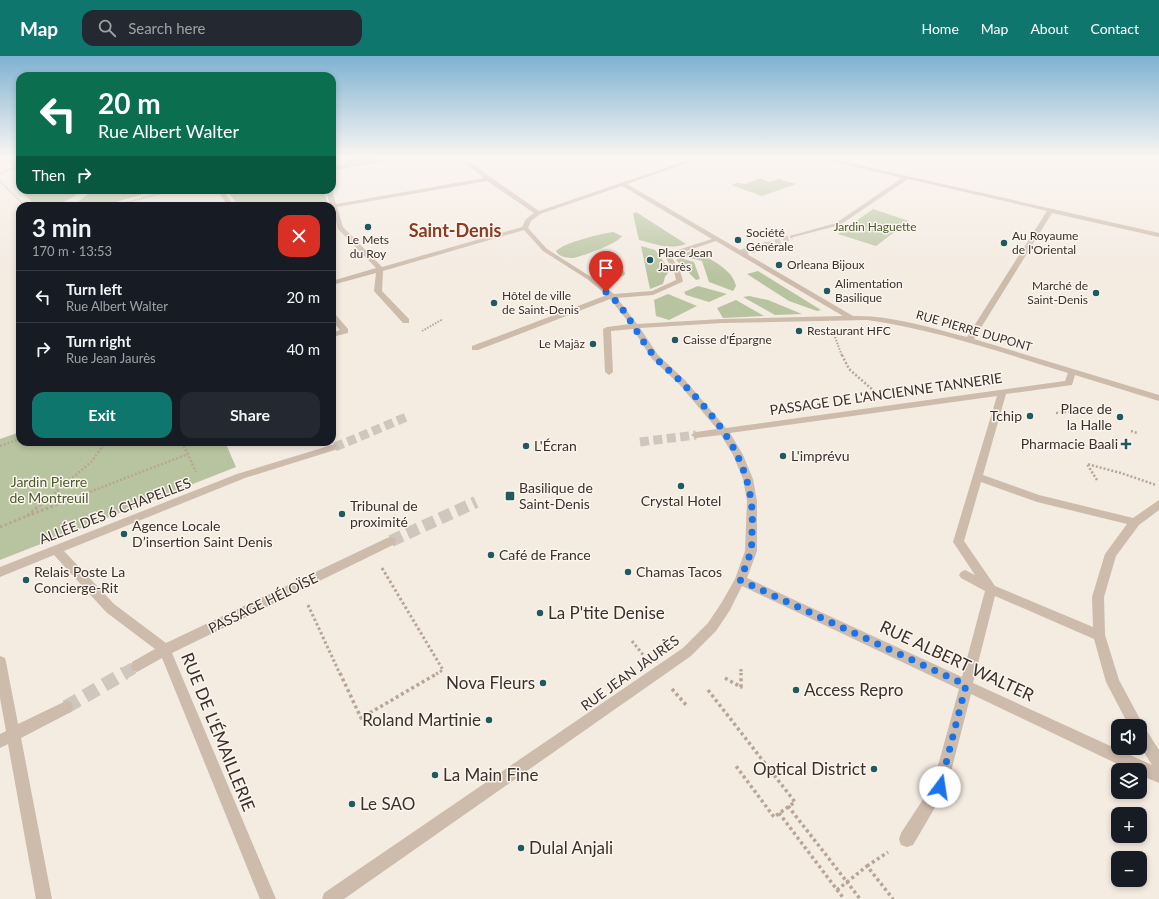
<!DOCTYPE html>
<meta charset="utf-8">
<style>
body{margin:0;font-family:Lato,sans-serif;background:#242831;color:#f1f3f6;height:100vh;display:flex;flex-direction:column;font-size:15px;white-space:nowrap}
*{box-sizing:border-box;margin:0}
p{font-size:13px;color:#9ea1a6}
.icon{flex:none;width:22px;height:22px;fill:none;stroke:currentColor;stroke-width:2;stroke-linecap:round;stroke-linejoin:round}
.map{position:relative;flex:1;overflow:hidden}
.panel{position:absolute;left:16px;top:146px;width:320px;height:244px;display:flex;flex-direction:column;background:#171b24;border-radius:12px;box-shadow:0 2px 6px #0003}
.panel>*{flex:none}
.banner{position:absolute;left:16px;top:16px;width:320px;height:122px;border-radius:12px;box-shadow:0 2px 6px #0003;background:#0b6e4f;color:#fff;overflow:hidden}
.buttons{position:absolute;left:1111px;top:663px;display:grid;gap:8px}
.buttons a{display:grid;place-items:center;width:36px;height:36px;border-radius:8px;background:#171b24;box-shadow:0 2px 6px #0003;font-size:20px}
.pin{position:absolute;display:grid;place-items:center;width:34px;height:34px;color:#fff;margin:-41px -17px;border-radius:50% 50% 50% 0;rotate:-45deg;box-shadow:0 0 4px #0007}
.pin .icon{rotate:45deg}
.me{position:absolute;width:44px;margin:-22px;rotate:14deg;stroke-linejoin:round;filter:drop-shadow(0 0 3px #0008)}
.turn{display:flex;align-items:center;gap:14px;height:84px;padding:0 16px;font-size:18px}
.turn .icon{width:52px;height:52px;stroke-width:2.5}
.turn b{display:block;font-size:28px;line-height:34px}
.then{display:flex;align-items:center;height:38px;padding:0 16px;background:#0003;gap:8px;font-size:15px}
.round{display:grid;place-items:center;flex:none;width:42px;height:42px;border-radius:12px;background:#242831}
.summary{display:flex;align-items:center;justify-content:space-between;height:68px;padding:0 16px}
h1{font-size:24px;font-weight:700;line-height:30px}
.action{display:flex;gap:8px;margin-top:auto;padding:8px 16px}
.action a{flex:1;height:46px;border-radius:12px;background:#0f766e;color:#fff;font-size:16px;font-weight:700;line-height:46px;text-align:center}
.action a+a{background:#242831;color:#f1f3f6}
ul{padding:0;list-style:none}
li{display:flex;align-items:center;gap:12px;height:52px;padding:0 16px;border-top:1px solid #363941}
li div{flex:1}
li b{display:block;font-size:15px}
li em{font-style:normal}
header{display:flex;align-items:center;gap:24px;box-sizing:border-box;height:56px;padding:0 20px;background:#0f766e;color:#fff}
header strong{font-size:19px}
nav{display:flex;gap:22px;margin-inline-start:auto;font-size:14px}
.search{width:280px;height:36px;background:#242831;display:flex;align-items:center;gap:10px;box-sizing:border-box;padding:0 14px;border-radius:12px;color:#9ea1a6;font-size:15px}
.map>svg:first-child{display:block}
</style>
<header>
<strong>Map</strong>
<div class="search"><svg class="icon" aria-label="search" viewBox="0 0 24 24"><circle cx="10" cy="10" r="6"/><path d="M15 15l6 6"/></svg>Search here</div>
<nav><a>Home</a><a>Map</a><a>About</a><a>Contact</a></nav>
</header>
<div class="map">
<svg width="1159" height="843" viewBox="0 0 1159 843">
<rect width="100%" height="100%" fill="#f4ebe1"/>
<g fill="#b8c4a0">
<path d="M349 101H397L344 108Z"/>
<path d="M760 122 769 126 779 123 796 128 762 140 731 129 737 127 746 128Z"/>
<path d="M20 134H83C68 146 55 150 36 150Z"/>
<path d="M93 134H157L102 150H73Z"/>
<path d="M226 134H324L328 150H239Z"/>
<path d="M873 153 909 165 876 190 838 178Z"/>
<path d="M636 156 686 188C669 194 655 188 639 184L633 158Z"/>
<path d="M613 176 622 180C617 188 583 200 573 202 567 202 559 201 556 195 565 186 600 178 613 176Z"/>
<path d="M641 190 655 194 670 214 665 221 663 228 650 233Z"/>
<path d="M694 194C709 203 732 212 736 230L733 235 709 226 702 205 679 199Z"/>
<path d="M680 202 694 206 700 223 696 224 676 204Z"/>
<path d="M613 211 624 215 625 218 623 220 612 223 601 219 600 216 602 214Z"/>
<path d="M758 215 821 254 817 255 789 245 747 218Z"/>
<path d="M698 230 727 238 709 246 686 239 684 236Z"/>
<path d="M668 238 697 250 669 264 656 260 654 244Z"/>
<path d="M749 240 768 244 802 258 775 259 743 241Z"/>
<path d="M736 244 764 260 723 262 717 252Z"/>
<path d="M20 376V386H225L236 411 0 504V383Z"/>
</g>
<g fill="none" stroke-linecap="round" stroke-linejoin="round">
<path stroke="#cfc6bd" stroke-width="5.5" stroke-dasharray="5.5 3" stroke-linecap="butt" d="M767 189 792 181"/>
<path stroke="#cfc6bd" stroke-width="7" stroke-dasharray="7 3.5" stroke-linecap="butt" d="M741 197 770 188"/>
<g stroke="#cfc6bd" stroke-width="9" stroke-dasharray="9 4.5" stroke-linecap="butt">
<path d="M640 386 696 379"/>
<path d="M335 391 409 360"/>
</g>
<g stroke="#cfc6bd" stroke-width="12" stroke-dasharray="12 6" stroke-linecap="butt">
<path d="M391 485 476 446"/>
<path d="M123 618 137 610"/>
</g>
<path stroke="#cfc6bd" stroke-width="14" stroke-dasharray="14 8" stroke-linecap="butt" d="M66 651 125 617"/>
<g stroke="#b9a596" stroke-width="1.5" stroke-dasharray="1 1" stroke-linecap="butt">
<path d="M0 107 15 103 20 109"/>
<path d="M0 117 20 110"/>
<path d="M0 125 25 150"/>
<path d="M114 150 173 134"/>
</g>
<g stroke="#b9a596" stroke-width="2" stroke-dasharray="1.5 1.5" stroke-linecap="butt">
<path d="M422 275 443 263"/>
<path d="M835 281 842 300"/>
</g>
<g stroke="#b9a596" stroke-width="2.5" stroke-dasharray="2 2" stroke-linecap="butt">
<path d="M842 299 849 313 874 335"/>
<path d="M1056 357 1075 355"/>
<path d="M1131 375 1137 377"/>
<path d="M182 386 196 416"/>
<path d="M0 390 20 383"/>
<path d="M1097 424 1087 408 1121 417 1156 429"/>
<path d="M51 440 91 406 106 386"/>
<path d="M79 440 188 398"/>
</g>
<g stroke="#b9a596" stroke-width="3" stroke-dasharray="2.5 2.5" stroke-linecap="butt">
<path d="M27 460 82 439"/>
<path d="M0 471 27 460 52 439"/>
<path d="M382 512 443 614 436 618"/>
<path d="M308 549 340 618"/>
<path d="M632 585 644 600"/>
<path d="M741 613V618"/>
</g>
<g stroke="#b9a596" stroke-width="3.5" stroke-dasharray="3 3" stroke-linecap="butt">
<path d="M340 617 361 662 438 617"/>
<path d="M725 622 741 631V617"/>
<path d="M672 633 687 650"/>
<path d="M708 634 795 746 774 761 736 710"/>
<path d="M788 750 847 826 867 810 893 843"/>
<path d="M779 757 844 843"/>
<path d="M867 810 888 796"/>
<path d="M837 834 847 826 860 843"/>
</g>
<g fill="#cdbbac" fill-rule="evenodd">
<path d="M402 101H417L332 114V110Z"/>
<path d="M457 101H462L539 155 697 101H704L627 128 853 260C892 259 930 272 967 281L1047 155 908 123 840 169 790 182V180L836 167 902 122 814 101H823L1159 177V181L1052 157 974 283 1159 339V345L1075 319 1072 329 1006 338 983 419 1039 439 1133 462 1159 444V454L1139 469 1116 500 1104 541 1105 579 1119 624 1141 665 1142 671 1145 672 1159 694V727L1140 719V714H1130L971 638 947 731 913 789 907 791 901 789 899 783 901 777 933 728 959 633 742 530 730 554 716 575 691 600 344 843H322L324 837 683 592 708 567 722 546 735 523 745 495 747 445 743 423 733 399 721 379 696 382 691 379 696 376 717 373 679 328 652 303 633 273 611 275 613 316 609 319 605 316 603 273 607 271 630 268 610 243 478 294H472V290L607 239 587 223 543 195 524 174 383 215 382 235 409 263V267H403L374 235 376 217 332 229V225L376 212 338 173 332 150H330L326 134H332L336 148 484 122ZM487 125 534 157 526 163 522 171 382 211 343 171 337 151ZM622 130 712 183 665 198 664 199 674 215 676 224 652 235 614 238 591 221 547 193 528 172 531 165 540 158ZM716 185 843 260 722 263 637 268 617 242 653 239 682 226 683 225 680 215 671 200ZM867 264C936 274 1001 296 1068 317L1065 325 726 372 685 324 658 299 640 272 722 267ZM997 340 953 486 975 519 965 514 961 516 959 519 961 522 985 535 962 621 747 522 757 495V445L753 423 743 399 730 377ZM981 426 1037 446 1127 468 1105 498 1092 541 1093 571 995 530 964 485ZM995 540 1094 583 1106 626 1129 670H1140V690L1152 709 973 627Z"/>
<path d="M217 134H223L234 150H228Z"/>
<path d="M332 258H335L348 273V277L332 281V277L340 274 332 265Z"/>
<path d="M335 388 340 391 338 393 245 422 64 495 114 548 166 587 387 482 391 481 395 482 396 485 395 488 172 597 276 843H260L162 602 137 616 132 614 131 610 132 606 155 593 106 556 54 499 0 521V511L237 418Z"/>
<path d="M0 600 5 602 6 606 18 668 66 645 71 646 73 651 71 656 21 682 52 843H36L8 688 0 692V678L6 675 0 642Z"/>
</g>
</g>
<linearGradient id="sky" x2="0" y2="1"><stop stop-color="#7eb2d2"/><stop offset="0.46" stop-color="#faf6f2"/><stop offset="1" stop-color="#faf6f2" stop-opacity="0"/></linearGradient>
<rect width="1159" height="219" fill="url(#sky)"/>
<g fill="none" stroke-linecap="round" stroke-linejoin="round">
<path stroke="#1a73e8" stroke-width="7" stroke-dasharray="0 12.6" d="M606 236C628 253 637 281 655 301 663 310 673 317 681 326 723 367 756 413 752 474 752 481 752 488 751 495 748 505 744 514 740 524L966 629 940 731"/>
</g>
<g fill="#1f5a5e" stroke="#fbf5ee" stroke-width="1.5">
<circle cx="368" cy="171" r="4"/>
<circle cx="738" cy="184" r="4"/>
<circle cx="1004" cy="187" r="4"/>
<circle cx="650" cy="204" r="4"/>
<circle cx="779" cy="209" r="4"/>
<circle cx="827" cy="235" r="4"/>
<circle cx="1096" cy="237" r="4"/>
<circle cx="494" cy="247" r="4"/>
<circle cx="799" cy="275" r="4"/>
<circle cx="675" cy="284" r="4"/>
<circle cx="593" cy="288" r="4"/>
<circle cx="1030" cy="360" r="4"/>
<circle cx="1120" cy="361" r="4"/>
<path d="M1124 382h4v4h4v4h-4v4h-4v-4h-4v-4h4z"/>
<circle cx="526" cy="390" r="4"/>
<circle cx="783" cy="400" r="4"/>
<circle cx="681" cy="430" r="4"/>
<rect x="505" y="435" width="10" height="10" rx="2"/>
<circle cx="342" cy="458" r="4"/>
<circle cx="124" cy="478" r="4"/>
<circle cx="491" cy="499" r="4"/>
<circle cx="628" cy="516" r="4"/>
<circle cx="26" cy="524" r="4"/>
<circle cx="540" cy="557" r="4"/>
<circle cx="543" cy="627" r="4"/>
<circle cx="796" cy="634" r="4"/>
<circle cx="489" cy="664" r="4"/>
<circle cx="874" cy="713" r="4"/>
<circle cx="435" cy="719" r="4"/>
<circle cx="352" cy="748" r="4"/>
<circle cx="521" cy="792" r="4"/>
</g>
<g text-anchor="middle" stroke-width="3" stroke-linejoin="round" paint-order="stroke">
<g font-size="12" fill="#4a5a2e" stroke="#fbf5ee">
<text x="875" y="175">Jardin Haguette</text>
</g>
<g font-size="12" fill="#3b302b" stroke="#fbf5ee" text-anchor="start">
<text x="746" y="181">Société<tspan x="746" dy="14">Générale</tspan></text>
<text x="1012" y="184">Au Royaume<tspan x="1012" dy="14">de l'Oriental</tspan></text>
<text x="368" y="188" text-anchor="middle">Le Mets<tspan x="368" dy="14">du Roy</tspan></text>
<text x="658" y="201">Place Jean<tspan x="658" dy="14">Jaurès</tspan></text>
<text x="787" y="213">Orleana Bijoux</text>
<text x="835" y="232">Alimentation<tspan x="835" dy="14">Basilique</tspan></text>
<text x="1088" y="234" text-anchor="end">Marché de<tspan x="1088" dy="14">Saint-Denis</tspan></text>
<text x="502" y="244">Hôtel de ville<tspan x="502" dy="14">de Saint-Denis</tspan></text>
<text x="807" y="279">Restaurant HFC</text>
<text x="683" y="288">Caisse d'Épargne</text>
<text x="585" y="292" text-anchor="end">Le Majâz</text>
</g>
<g font-size="12" fill="#3b302b" stroke="#fbf5ee">
<text transform="translate(974 275) rotate(16)" y="4">RUE PIERRE DUPONT</text>
</g>
<g font-size="14" fill="#3b302b" stroke="#fbf5ee">
<text transform="translate(886 338) rotate(-8)" y="5">PASSAGE DE L'ANCIENNE TANNERIE</text>
<text transform="translate(115 455) rotate(-21)" y="5">ALLÉE DES 6 CHAPELLES</text>
<text transform="translate(263 547) rotate(-26)" y="5">PASSAGE HÉLOÏSE</text>
<text transform="translate(630 617) rotate(-36)" y="5">RUE JEAN JAURÈS</text>
</g>
<g font-size="14" fill="#3b302b" stroke="#fbf5ee" text-anchor="start">
<text x="1112" y="358" text-anchor="end">Place de<tspan x="1112" dy="16">la Halle</tspan></text>
<text x="1022" y="365" text-anchor="end">Tchip</text>
<text x="1118" y="393" text-anchor="end">Pharmacie Baali</text>
<text x="534" y="395">L'Écran</text>
<text x="791" y="405">L'imprévu</text>
<text x="519" y="437">Basilique de<tspan x="519" dy="16">Saint-Denis</tspan></text>
<text x="681" y="450" text-anchor="middle">Crystal Hotel</text>
<text x="350" y="455">Tribunal de<tspan x="350" dy="16">proximité</tspan></text>
<text x="132" y="475">Agence Locale<tspan x="132" dy="16">D’insertion Saint Denis</tspan></text>
<text x="499" y="504">Café de France</text>
<text x="34" y="521">Relais Poste La<tspan x="34" dy="16">Concierge-Rit</tspan></text>
<text x="636" y="521">Chamas Tacos</text>
</g>
<g font-size="14" fill="#4a5a2e" stroke="#fbf5ee">
<text x="49" y="431">Jardin Pierre<tspan x="49" dy="16">de Montreuil</tspan></text>
</g>
<g font-size="17" fill="#3b302b" stroke="#fbf5ee" text-anchor="start">
<text x="548" y="563">La P'tite Denise</text>
<text x="535" y="633" text-anchor="end">Nova Fleurs</text>
<text x="804" y="640">Access Repro</text>
<text x="481" y="670" text-anchor="end">Roland Martinie</text>
<text x="866" y="719" text-anchor="end">Optical District</text>
<text x="443" y="725">La Main Fine</text>
<text x="360" y="754">Le SAO</text>
<text x="529" y="798">Dulal Anjali</text>
</g>
<g font-size="17" fill="#3b302b" stroke="#fbf5ee">
<text transform="translate(957 605) rotate(25)" y="6">RUE ALBERT WALTER</text>
<text transform="translate(218 676) rotate(68)" y="6">RUE DE L'ÉMAILLERIE</text>
</g>
<g font-size="18" font-weight="bold" fill="#8c3b22" stroke="#fbf5ee">
<text x="455" y="181">Saint-Denis</text>
</g>
</g>
</svg>
<div class="buttons">
<a><svg class="icon" aria-label="sound" viewBox="0 0 24 24"><path d="M4 9h4l5-4v14l-5-4H4zM17 9q2 3 0 6"/></svg></a>
<a><svg class="icon" aria-label="layers" viewBox="0 0 24 24"><path d="M12 4l9 5-9 5-9-5zM3 14l9 5 9-5"/></svg></a>
<a>+</a>
<a>−</a>
</div>
<div class="pin" style="left:606px;top:236px;background:#d93025"><svg class="icon" aria-label="arrive" viewBox="0 0 24 24"><path d="M6 21V4h12l-3 4 3 4H6"/></svg></div>
<svg class="me" style="left:940px;top:731px" viewBox="-20 -20 40 40"><circle r="19" fill="#fff"/><path d="M0-13L10 11 0 6-10 11z" fill="#1a73e8"/></svg>
<div class="banner">
<div class="turn"><svg class="icon" aria-label="left" viewBox="0 0 24 24"><path d="M17 20v-9H6M10 6l-5 5 5 5"/></svg><div><b>20 m</b>Rue Albert Walter</div></div>
<div class="then">Then<svg class="icon" aria-label="right" viewBox="0 0 24 24"><path d="M7 20v-9h11M14 6l5 5-5 5"/></svg></div>
</div>
<section class="panel">
<div class="summary"><div><h1>3 min</h1><p>170 m · 13:53</p></div><a class="round" style="background:#d93025;color:#fff"><svg class="icon" aria-label="close" viewBox="0 0 24 24"><path d="M6 6l12 12M18 6L6 18"/></svg></a></div>
<ul>
<li><svg class="icon" aria-label="left" viewBox="0 0 24 24"><path d="M17 20v-9H6M10 6l-5 5 5 5"/></svg><div><b>Turn left</b><p>Rue Albert Walter</p></div><em>20 m</em></li>
<li><svg class="icon" aria-label="right" viewBox="0 0 24 24"><path d="M7 20v-9h11M14 6l5 5-5 5"/></svg><div><b>Turn right</b><p>Rue Jean Jaurès</p></div><em>40 m</em></li>
</ul>
<div class="action"><a>Exit</a><a>Share</a></div>
</section>
</div>
